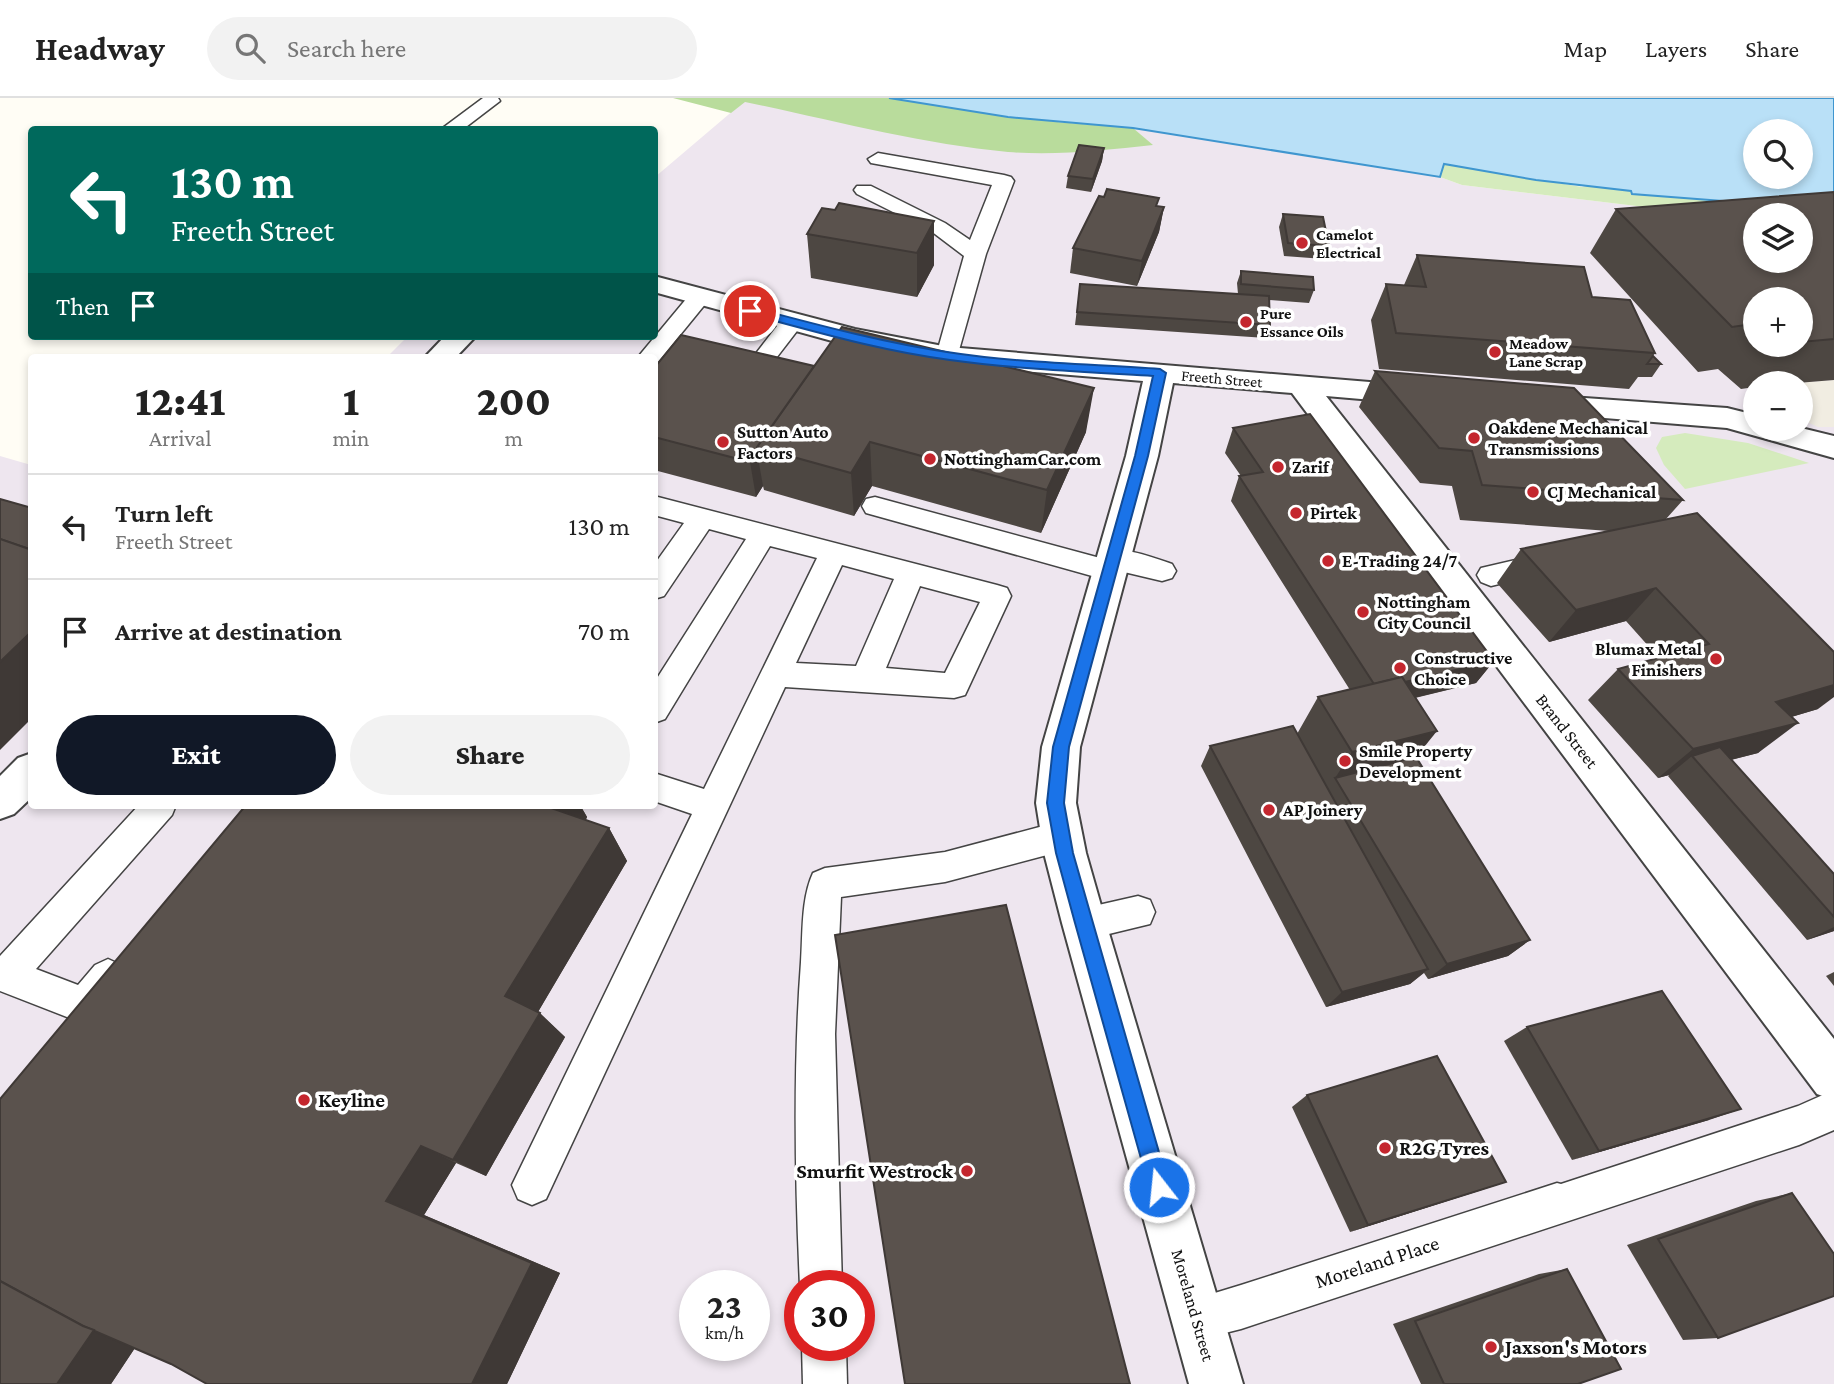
<!DOCTYPE html>
<meta charset="utf-8">
<style>
body{margin:0;font-family:"Crimson Pro",serif;background:#f2f2f2;color:#222;height:100vh;display:flex;flex-direction:column;font-size:26px;white-space:nowrap}
*{box-sizing:border-box;margin:0}
p{font-size:23px;color:#767676}
.icon{flex:none;width:38px;height:38px;fill:none;stroke:currentColor;stroke-width:2;stroke-linecap:round;stroke-linejoin:round}
.map{position:relative;flex:1;overflow:hidden}
.side{position:absolute;left:28px;top:256px;width:630px;height:455px;display:flex;flex-direction:column;background:#fff;border-radius:7px;box-shadow:0 4px 10px #0003}
.side>*{flex:none}
.banner{position:absolute;left:28px;top:28px;width:630px;height:214px;border-radius:7px;box-shadow:0 4px 10px #0003;background:#00695c;color:#fff;overflow:hidden}
.tools{position:absolute;left:1743px;top:21px;display:grid;gap:14px}
.tools a{display:grid;place-items:center;width:70px;height:70px;border-radius:50%;background:#fff;box-shadow:0 4px 10px #0003;font-size:35px}
.speed{position:absolute;left:679px;top:1172px;display:flex;gap:14px;font-size:35px;font-weight:700;text-align:center}
.speed>*{display:grid;place-content:center;width:91px;height:91px;border-radius:50%;background:#fff;box-shadow:0 4px 10px #0003;line-height:1}
.speed small{font-size:18px;font-weight:400}
.speed .limit{border:10px solid #d22;background:#fff;color:#111}
.pin{position:absolute;display:grid;place-items:center;width:60px;height:60px;color:#fff;margin:-30px;border:4px solid #fff;border-radius:50%;box-shadow:0 2px 7px #0007}
.me{position:absolute;width:77px;margin:-38px;rotate:344deg;stroke-linejoin:round;filter:drop-shadow(0 0 5px #0008)}
.turn{display:flex;align-items:center;gap:24px;height:147px;padding:0 28px;font-size:32px}
.turn .icon{width:91px;height:91px;stroke-width:2.5}
.turn b{display:block;font-size:49px;line-height:60px}
.then{display:flex;align-items:center;height:66px;padding:0 28px;background:#0003;gap:14px;font-size:26px}
.eta{display:flex;justify-content:space-evenly;align-items:center;height:119px;text-align:center}
.eta b{font-size:42px;font-weight:800;line-height:49px}
.action{display:flex;gap:14px;margin-top:auto;padding:14px 28px}
.action a{flex:1;height:80px;border-radius:42px;background:#111827;color:#fff;font-size:28px;font-weight:800;line-height:80px;text-align:center}
.action a+a{background:#f2f2f2;color:#222}
ul{padding:0;list-style:none}
li{display:flex;align-items:center;gap:21px;height:105px;padding:0 28px;border-top:2px solid #e0e0e0}
li div{flex:1}
li b{display:block;font-size:26px}
li em{font-style:normal}
header{display:flex;align-items:center;gap:42px;box-sizing:border-box;height:98px;padding:0 35px;background:#fff;border-bottom:2px solid #e0e0e0}
header strong{font-size:33px}
nav{display:flex;gap:38px;margin-inline-start:auto;font-size:24px}
.search{width:490px;height:63px;background:#f2f2f2;display:flex;align-items:center;gap:18px;box-sizing:border-box;padding:0 24px;border-radius:38px;color:#767676;font-size:26px}
.map>svg:first-child{display:block}
</style>
<header>
<strong>Headway</strong>
<div class="search"><svg class="icon" aria-label="search" viewBox="0 0 24 24"><circle cx="10" cy="10" r="6"/><path d="M15 15l6 6"/></svg>Search here</div>
<nav><a>Map</a><a>Layers</a><a>Share</a></nav>
</header>
<div class="map">
<svg width="1834" height="1286" viewBox="0 0 1834 1286">
<rect width="100%" height="100%" fill="#fffdf5"/>
<path fill="#eee6ef" fill-rule="evenodd" d="M748 0 1152 47 1133 30 1440 79 1462 87 1670 112 1755 163H1801L1834 119V1286H0V358L31 367 32 707H654V259H387L408 238H654L655 79ZM1755 201H1801V247H1755ZM1755 285H1801V331H1755ZM695 1188H754V1248H695ZM800 1188H859V1248H800Z"/>
<g fill="#d5ebbd">
<path d="M1444 66 1582 89 1592 87 1736 104 1801 117 1670 112 1462 87 1440 79Z"/>
<path d="M1685 335 1748 345 1809 365 1685 391 1664 367 1656 350 1662 339Z"/>
</g>
<path fill="#b9dc9c" d="M673 0H889L1057 24 1133 30 1153 47C1105 52 1057 58 1008 54 920 46 832 22 745 4L731 15Z"/>
<path fill="#f1ede2" d="M1834 282V329H1818L1801 321V285H1797Z"/>
<path fill="#b9e0f7" stroke="#3f96cf" stroke-width="2" fill-rule="evenodd" d="M889 0H1834V105L1736 104 1632 96 1631 93 1536 82 1444 66 1440 79 1133 30 1008 19ZM1755 33H1801V79H1755Z"/>
<g fill="none" stroke-linecap="round" stroke-linejoin="round">
<defs>
<g id="lane">
<path d="M483 0H498L500 3 462 32H440Z"/>
<path d="M878 55 1004 77 1011 79 1014 83 986 156 956 263 948 265 940 263 936 258 964 158 931 133 857 96 854 92 857 88H871L945 125 970 142 992 87 871 65 868 61Z"/>
<path d="M700 192 708 194 711 199 658 264 654 265V259H638L692 194Z"/>
<path d="M792 217 800 219 803 224 800 229 760 281 752 284 744 281 740 276 744 271 784 219Z"/>
<path d="M654 398 997 487 1007 490 1011 498 965 597 954 600 785 589 546 1101 532 1107 518 1101 512 1087 692 716 654 703V675L704 691 817 460 770 448 665 621 654 625V585L746 441 709 431 664 498 654 501V467L684 425 654 417ZM842 467 894 481 856 568 796 565ZM920 488 980 504 945 575 886 570Z"/>
<path d="M875 399 1100 460 1103 454C1123 448 1152 459 1172 466L1176 473 1172 480 1162 483 1124 474 1120 480 1110 483 866 415 862 408 866 401Z"/>
<path d="M1546 455 1556 458 1560 465 1556 472 1491 488 1481 484 1477 477 1481 470Z"/>
<path d="M139 707H176L172 717 36 871 78 887 95 867 108 861 121 867 126 879C118 898 105 918 85 926L0 893V858Z"/>
<path d="M1062 723 1074 727 1079 738 1074 749 1062 753 945 784 841 799 835 936 842 1188H800C795 1081 793 971 801 864 803 835 801 801 813 775L825 770 945 754Z"/>
<path d="M1138 798 1150 802 1155 814 1150 826 1084 842 1072 837 1066 825 1072 813Z"/>
<path d="M1834 992V1032L1799 1047 1241 1231 1197 1242 1182 1235 1175 1220 1182 1205 1241 1187 1557 1085 1561 1086 1798 1008Z"/>
<path d="M802 1248H846L847 1286H803Z"/>
</g>
<g id="street">
<path d="M654 178 855 231 948 249 1430 289 1434 296 1430 303 1419 306 1326 298 1834 941V1002L1817 996 1292 295 1173 285 1158 358 1080 649 1076 705 1086 755 1106 825 1243 1286H1189L1062 825 1044 755 1036 705 1042 649 1126 358 1143 283 948 267 854 249 654 194Z"/>
<path d="M445 238H476L456 259H425Z"/>
<path d="M1542 297 1727 310 1755 317V331L1801 330 1834 338V360L1727 330 1531 314 1527 307 1531 300Z"/>
<path d="M32 655V699L14 716 0 721V678L18 660Z"/>
</g>
</defs>
<use href="#lane" stroke="#444" stroke-width="3"/>
<use href="#street" stroke="#444" stroke-width="4"/>
<use href="#lane" fill="#fff" fill-rule="evenodd"/>
<use href="#street" fill="#fff" fill-rule="evenodd"/>
</g>
<g fill="#4d4742" fill-rule="evenodd">
<path d="M1104 50 1102 63 1091 94 1066 90 1068 78Z"/>
<path d="M1834 94V282L1797 285H1755V289L1741 291 1718 271 1698 274 1590 155 1616 111ZM1755 201H1801V247H1755Z"/>
<path d="M1158 108 1164 109 1159 134 1137 188 1070 175 1073 150Z"/>
<path d="M835 112 934 123V167L917 199 811 180 807 136Z"/>
<path d="M1283 116 1329 148 1324 161 1284 158 1279 129Z"/>
<path d="M1417 157 1592 199 1655 255 1653 258 1661 266 1652 279H1638L1629 291 1379 271 1371 222 1386 186 1404 187Z"/>
<path d="M1241 173 1314 192 1309 205 1269 202 1270 227 1266 240 1075 227 1080 186 1238 196 1237 185Z"/>
<path d="M654 270 1086 334 1041 435 872 388 854 418 764 392 763 388 756 399 654 372Z"/>
<path d="M1375 273 1683 402 1666 421 1818 611 1791 619 1758 655 1731 662 1834 776V833L1807 842 1668 678 1669 677 1658 680 1588 602 1618 571 1659 560 1626 523 1549 544 1497 485 1521 451 1609 433 1460 422 1452 388 1420 385 1359 309Z"/>
<path d="M1233 330 1494 563 1476 585 1415 600 1416 659 1530 842 1508 858 1428 881 1424 875 1410 886 1326 909 1201 668 1210 648 1297 636 1318 599 1350 592 1231 403 1239 378H1241L1225 355Z"/>
<path d="M553 707H580L587 719 586 722 609 730 627 763 538 914 565 939 486 1078 456 1065 424 1117 560 1175 507 1286H207L171 1266 135 1250 111 1286H0Z"/>
<path d="M1834 874V888L1826 878Z"/>
<path d="M1527 929 1709 1022 1572 1062 1504 943Z"/>
<path d="M1307 997 1506 1084 1350 1134 1292 1009Z"/>
<path d="M1792 1095 1718 1240 1683 1242 1627 1147 1756 1103Z"/>
<path d="M1567 1171 1578 1286H1421L1393 1226 1539 1176Z"/>
</g>
<g fill="#3f3936">
<path d="M1104 50 1102 63 1091 94 1093 81Z"/>
<path d="M1164 109 1159 134 1137 188 1142 163Z"/>
<path d="M934 123V167L917 199V155Z"/>
<path d="M1094 290 1086 334 1041 435 1047 392Z"/>
<path d="M870 344 872 388 854 418 851 375Z"/>
<path d="M757 354 763 388 756 399 750 364Z"/>
<path d="M1656 490 1626 523 1549 544 1576 512Z"/>
<path d="M32 533V620L0 652V564Z"/>
<path d="M1494 563 1476 585 1363 612 1377 591Z"/>
<path d="M1834 587V599L1818 611 1738 635 1776 604Z"/>
<path d="M1798 625 1758 655 1702 669 1692 658 1669 677 1658 680 1693 651Z"/>
<path d="M1437 633 1400 679 1335 680 1352 654Z"/>
<path d="M553 707H580L587 719 572 744 551 710Z"/>
<path d="M609 730 627 763 532 924 505 898Z"/>
<path d="M1834 829V833L1807 842Z"/>
<path d="M1530 842 1508 858 1428 881 1447 866Z"/>
<path d="M1428 871 1410 886 1326 909 1342 894Z"/>
<path d="M540 915 565 939 486 1078 453 1062Z"/>
<path d="M1741 1011 1709 1022 1572 1062 1599 1053Z"/>
<path d="M421 1048 456 1065 424 1117 560 1175 507 1286H472L386 1103Z"/>
<path d="M1506 1084 1482 1092 1350 1134 1368 1127Z"/>
<path d="M0 1175 146 1233 111 1286H57Z"/>
</g>
<g fill="#5a524d" stroke="#3f3936" stroke-width="2" fill-rule="evenodd">
<path d="M1079 47 1104 50 1093 81 1068 78Z"/>
<path d="M1107 91 1159 100 1156 108 1164 109 1142 163 1073 150 1099 98 1104 99Z"/>
<path d="M1834 94V241L1801 244V201H1755V229L1752 226 1732 229 1616 111ZM1755 117H1801V163H1755Z"/>
<path d="M839 105 934 123 917 155 807 136 822 110 835 112Z"/>
<path d="M1283 116 1323 119 1329 148 1288 145Z"/>
<path d="M1417 157 1584 169 1592 199 1630 202 1655 255 1396 235 1386 186 1426 189Z"/>
<path d="M1241 173 1313 179 1314 192 1241 186Z"/>
<path d="M1080 186 1269 198 1270 227 1077 214Z"/>
<path d="M842 229 1094 290 1047 392 870 344 851 375 757 349Z"/>
<path d="M681 237 814 268 757 349V354L750 364 654 339V270Z"/>
<path d="M1653 258 1661 266H1647Z"/>
<path d="M1375 273 1574 290 1683 402 1482 387 1472 353 1439 350Z"/>
<path d="M1310 316 1494 563 1405 584 1402 579 1374 586 1239 378 1263 374 1233 330Z"/>
<path d="M0 401 32 410V452L0 441Z"/>
<path d="M1697 415 1834 554V587L1776 604 1798 625 1693 651 1618 571 1709 546 1656 490 1576 512 1521 451Z"/>
<path d="M0 441 32 452V533L0 564Z"/>
<path d="M1402 579 1437 633 1352 654 1318 599Z"/>
<path d="M1293 628 1428 871 1342 894 1210 648Z"/>
<path d="M1720 649 1834 776V819L1692 658Z"/>
<path d="M1416 659 1530 842 1447 866 1335 680Z"/>
<path d="M246 707H553L551 710 609 730 505 898 540 915 453 1062 421 1048 386 1103 532 1165 472 1286H207L171 1266 83 1228 0 1183V1001Z"/>
<path d="M1006 807 1130 1286H905L835 837Z"/>
<path d="M1662 893 1741 1011 1599 1053 1527 929Z"/>
<path d="M1437 958 1506 1084 1368 1127 1307 997Z"/>
<path d="M1792 1095 1834 1156V1198L1718 1240 1658 1141Z"/>
<path d="M1567 1171 1621 1271 1578 1286H1444L1415 1223Z"/>
<path d="M0 1183 83 1228 94 1232 57 1286H0Z"/>
</g>
<path fill="#1a73e8" stroke="#114b97" stroke-width="2" d="M750 209C815 226 880 244 947 254 1017 265 1089 266 1160 271L1166 275 1148 358 1069 649 1064 705 1073 755 1093 825 1169 1089 1166 1096 1159 1099 1152 1096 1149 1089 1075 825 1056 755 1047 705 1053 649 1135 358 1153 278C1085 274 1017 271 950 262 880 253 813 233 745 215L744 213Z"/>
<g fill="#c4262e" stroke="#fff" stroke-width="2.5">
<circle cx="1302" cy="145" r="7"/>
<circle cx="1246" cy="224" r="7"/>
<circle cx="1495" cy="254" r="7"/>
<circle cx="1474" cy="340" r="7"/>
<circle cx="723" cy="344" r="7"/>
<circle cx="930" cy="361" r="7"/>
<circle cx="1278" cy="369" r="7"/>
<circle cx="1533" cy="394" r="7"/>
<circle cx="1296" cy="415" r="7"/>
<circle cx="1328" cy="463" r="7"/>
<circle cx="1363" cy="514" r="7"/>
<circle cx="1716" cy="561" r="7"/>
<circle cx="1400" cy="570" r="7"/>
<circle cx="1345" cy="663" r="7"/>
<circle cx="1269" cy="712" r="7"/>
<circle cx="304" cy="1002" r="7"/>
<circle cx="1385" cy="1050" r="7"/>
<circle cx="967" cy="1073" r="7"/>
<circle cx="1491" cy="1249" r="7"/>
</g>
<g text-anchor="middle" stroke-width="7" stroke-linejoin="round" paint-order="stroke">
<g font-size="16" font-weight="bold" fill="#111" stroke="#fff" text-anchor="start">
<text x="1316" y="142">Camelot<tspan x="1316" dy="18">Electrical</tspan></text>
<text x="1260" y="221">Pure<tspan x="1260" dy="18">Essance Oils</tspan></text>
<text x="1509" y="251">Meadow<tspan x="1509" dy="18">Lane Scrap</tspan></text>
</g>
<g font-size="16" fill="#111" stroke="#fff">
<text transform="translate(1222 280) rotate(5)" y="6">Freeth Street</text>
</g>
<g font-size="18" font-weight="bold" fill="#111" stroke="#fff" text-anchor="start">
<text x="1488" y="336">Oakdene Mechanical<tspan x="1488" dy="21">Transmissions</tspan></text>
<text x="737" y="340">Sutton Auto<tspan x="737" dy="21">Factors</tspan></text>
<text x="944" y="367">NottinghamCar.com</text>
<text x="1292" y="375">Zarif</text>
<text x="1547" y="400">CJ Mechanical</text>
<text x="1310" y="421">Pirtek</text>
<text x="1342" y="469">E-Trading 24/7</text>
<text x="1377" y="510">Nottingham<tspan x="1377" dy="21">City Council</tspan></text>
<text x="1702" y="557" text-anchor="end">Blumax Metal<tspan x="1702" dy="21">Finishers</tspan></text>
<text x="1414" y="566">Constructive<tspan x="1414" dy="21">Choice</tspan></text>
<text x="1359" y="659">Smile Property<tspan x="1359" dy="21">Development</tspan></text>
<text x="1283" y="718">AP Joinery</text>
</g>
<g font-size="18" fill="#111" stroke="#fff">
<text transform="translate(1567 633) rotate(52)" y="6">Brand Street</text>
<text transform="translate(1193 1207) rotate(74)" y="6">Moreland Street</text>
</g>
<g font-size="21" font-weight="bold" fill="#111" stroke="#fff" text-anchor="start">
<text x="318" y="1009">Keyline</text>
<text x="1399" y="1057">R2G Tyres</text>
<text x="953" y="1080" text-anchor="end">Smurfit Westrock</text>
<text x="1505" y="1256">Jaxson's Motors</text>
</g>
<g font-size="21" fill="#111" stroke="#fff">
<text transform="translate(1377 1164) rotate(-18)" y="7">Moreland Place</text>
</g>
</g>
</svg>
<div class="tools">
<a><svg class="icon" aria-label="search" viewBox="0 0 24 24"><circle cx="10" cy="10" r="6"/><path d="M15 15l6 6"/></svg></a>
<a><svg class="icon" aria-label="layers" viewBox="0 0 24 24"><path d="M12 4l9 5-9 5-9-5zM3 14l9 5 9-5"/></svg></a>
<a>+</a>
<a>−</a>
</div>
<div class="speed"><div>23<small>km/h</small></div><div class="limit">30</div></div>
<div class="pin" style="left:750px;top:213px;background:#d93025"><svg class="icon" aria-label="arrive" viewBox="0 0 24 24"><path d="M6 21V4h12l-3 4 3 4H6"/></svg></div>
<svg class="me" style="left:1159px;top:1089px" viewBox="-20 -20 40 40"><circle r="17" fill="#1a73e8" stroke="#fff" stroke-width="3"/><path d="M0-11L8 9 0 5-8 9z" fill="#fff"/></svg>
<div class="banner">
<div class="turn"><svg class="icon" aria-label="left" viewBox="0 0 24 24"><path d="M17 20v-9H6M10 6l-5 5 5 5"/></svg><div><b>130 m</b>Freeth Street</div></div>
<div class="then">Then<svg class="icon" aria-label="arrive" viewBox="0 0 24 24"><path d="M6 21V4h12l-3 4 3 4H6"/></svg></div>
</div>
<section class="side">
<div class="eta">
<div><b>12:41</b><p>Arrival</p></div>
<div><b>1</b><p>min</p></div>
<div><b>200</b><p>m</p></div>
</div>
<ul>
<li><svg class="icon" aria-label="left" viewBox="0 0 24 24"><path d="M17 20v-9H6M10 6l-5 5 5 5"/></svg><div><b>Turn left</b><p>Freeth Street</p></div><em>130 m</em></li>
<li><svg class="icon" aria-label="arrive" viewBox="0 0 24 24"><path d="M6 21V4h12l-3 4 3 4H6"/></svg><div><b>Arrive at destination</b></div><em>70 m</em></li>
</ul>
<div class="action"><a>Exit</a><a>Share</a></div>
</section>
</div>
